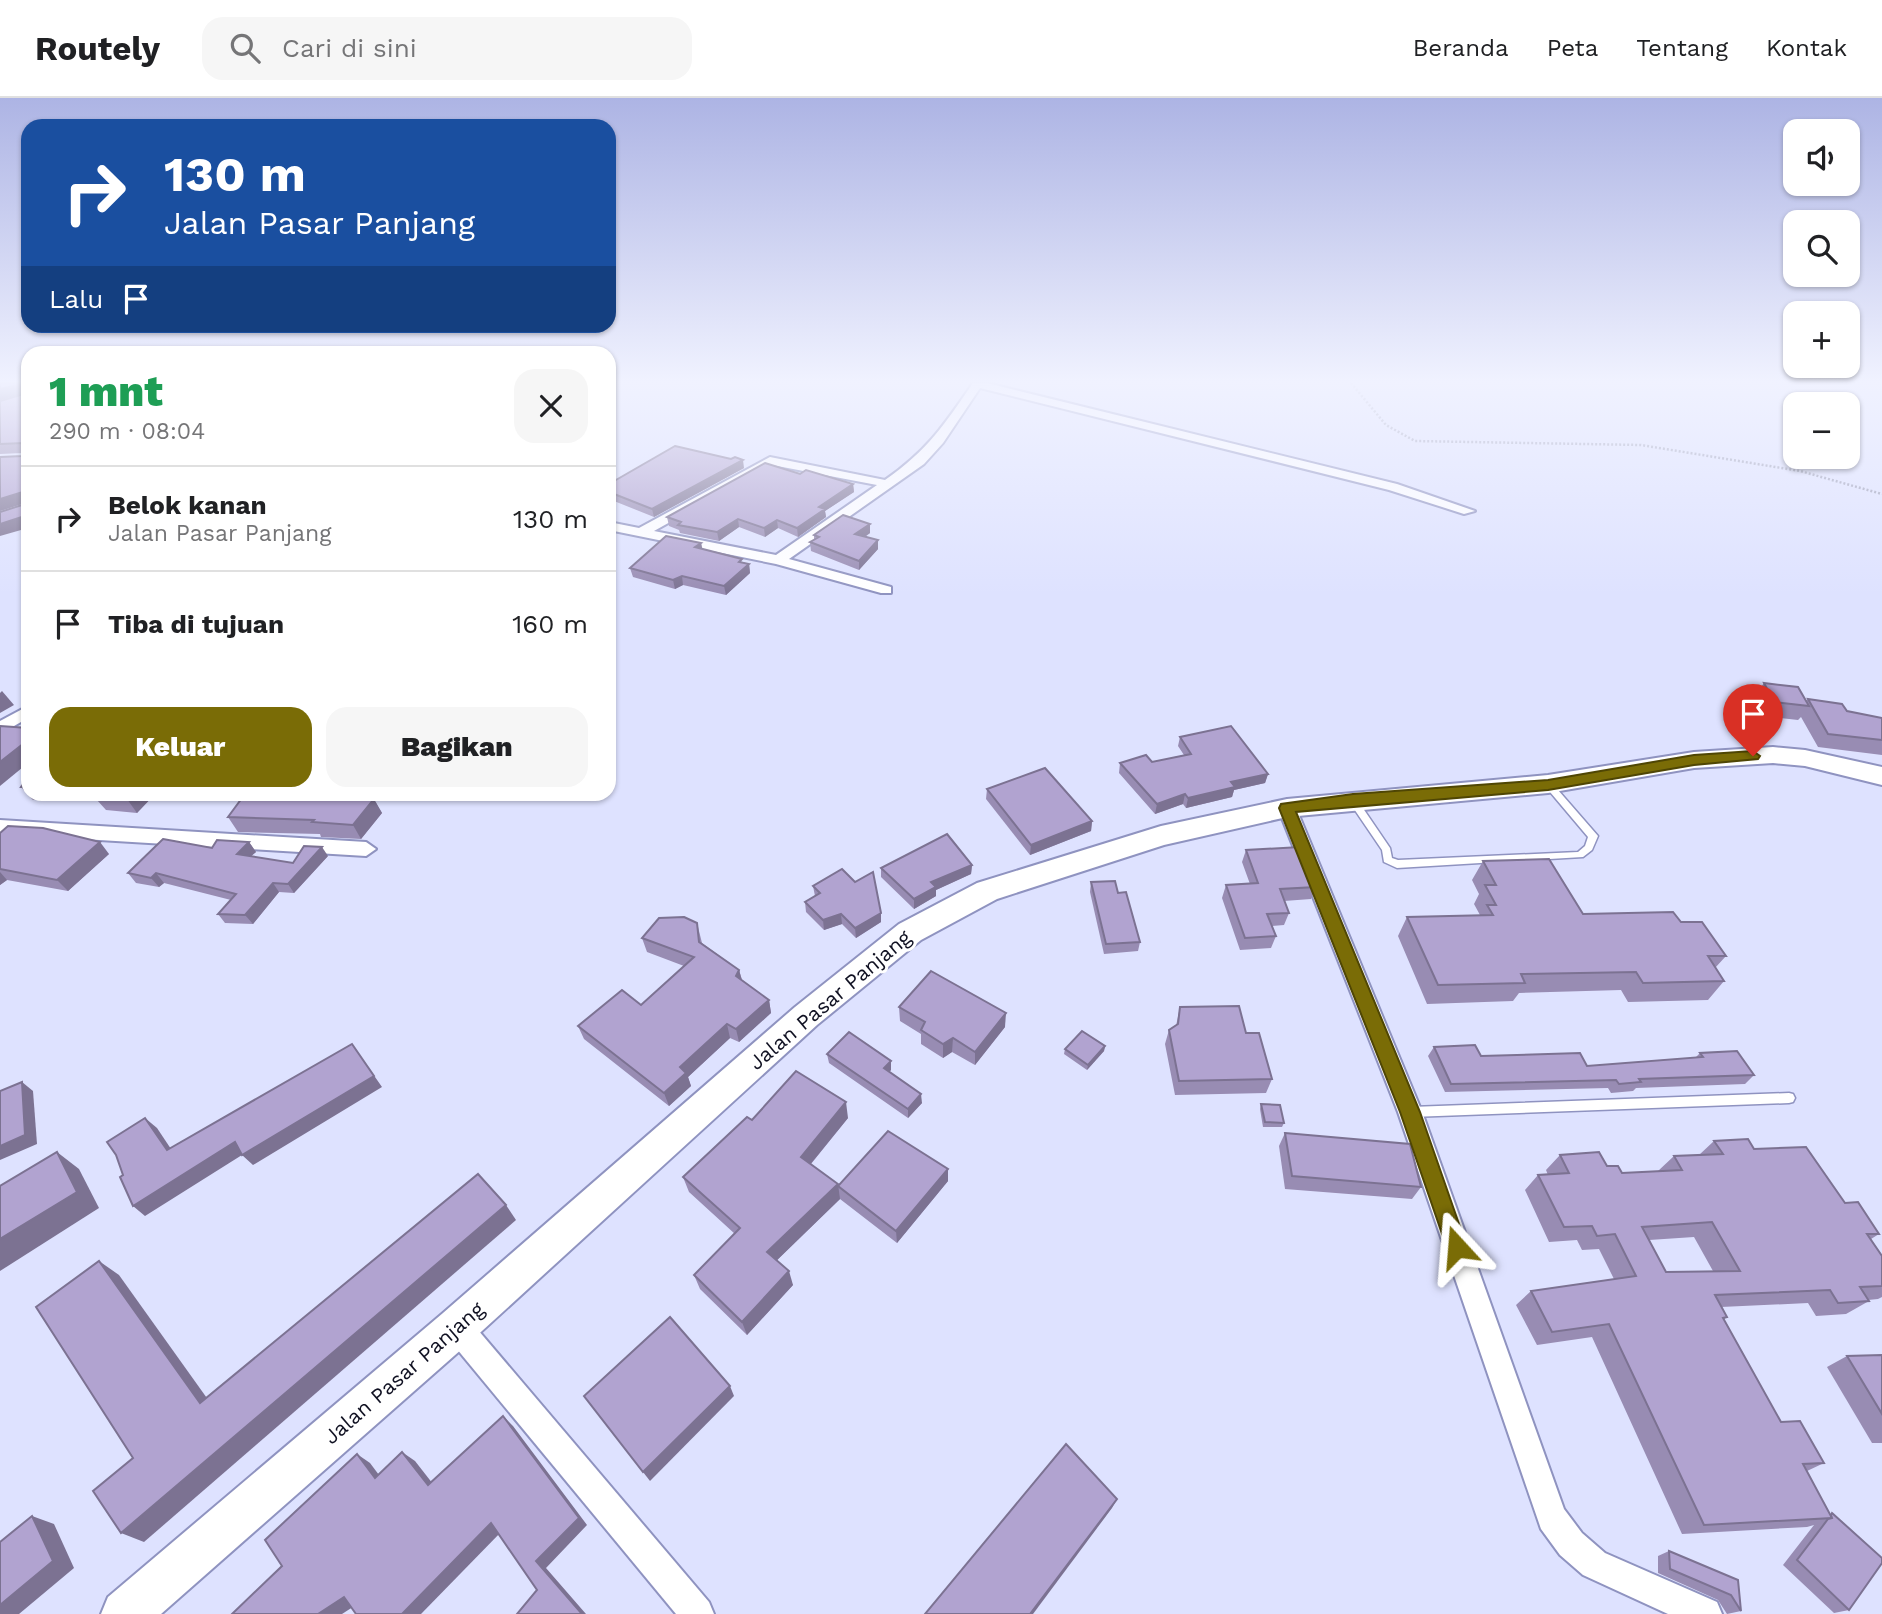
<!DOCTYPE html>
<html lang="id">
<meta charset="utf-8">
<style>
body{margin:0;font-family:"Work Sans",sans-serif;background:#f6f6f6;color:#202124;height:100vh;display:flex;flex-direction:column;font-size:26px;white-space:nowrap}
*{box-sizing:border-box;margin:0}
p{font-size:23px;color:#757577}
.icon{flex:none;width:38px;height:38px;fill:none;stroke:currentColor;stroke-width:2;stroke-linecap:round;stroke-linejoin:round}
.map{position:relative;flex:1;overflow:hidden}
.details{position:absolute;left:21px;top:248px;width:595px;height:455px;display:flex;flex-direction:column;background:#fff;border-radius:21px;box-shadow:0 2px 5px #0004}
.details>*{flex:none}
.guide{position:absolute;left:21px;top:21px;width:595px;height:214px;border-radius:21px;box-shadow:0 2px 5px #0004;background:#1a4fa0;color:#fff;overflow:hidden}
.tools{position:absolute;left:1783px;top:21px;display:grid;gap:14px}
.tools a{display:grid;place-items:center;width:77px;height:77px;border-radius:14px;background:#fff;box-shadow:0 2px 5px #0004;font-size:35px}
.pin{position:absolute;display:grid;place-items:center;width:60px;height:60px;color:#fff;margin:-72px -30px;border-radius:50% 50% 50% 0;rotate:-45deg;box-shadow:0 0 7px #0007}
.pin .icon{rotate:45deg}
.me{position:absolute;width:77px;margin:-38px;rotate:341deg;stroke-linejoin:round;filter:drop-shadow(0 0 5px #0008)}
.turn{display:flex;align-items:center;gap:24px;height:147px;padding:0 28px;font-size:32px}
.turn .icon{width:91px;height:91px;stroke-width:2.5}
.turn b{display:block;font-size:49px;line-height:60px}
.then{display:flex;align-items:center;height:66px;padding:0 28px;background:#0003;gap:14px;font-size:26px}
.round{display:grid;place-items:center;flex:none;width:74px;height:74px;border-radius:21px;background:#f6f6f6}
.overview{display:flex;align-items:center;justify-content:space-between;height:119px;padding:0 28px}
h1{font-size:42px;font-weight:800;line-height:52px;color:#1e9e55}
.cta{display:flex;gap:14px;margin-top:auto;padding:14px 28px}
.cta a{flex:1;height:80px;border-radius:21px;background:#7a6c06;color:#fff;font-size:28px;font-weight:800;line-height:80px;text-align:center}
.cta a+a{background:#f6f6f6;color:#202124}
ul{padding:0;list-style:none}
li{display:flex;align-items:center;gap:21px;height:105px;padding:0 28px;border-top:2px solid #e0e0e0}
li div{flex:1}
li b{display:block;font-size:26px}
li em{font-style:normal}
header{display:flex;align-items:center;gap:42px;box-sizing:border-box;height:98px;padding:0 35px;background:#fff;border-bottom:2px solid #e0e0e0}
header strong{font-size:33px}
nav{display:flex;gap:38px;margin-inline-start:auto;font-size:24px}
.search{width:490px;height:63px;background:#f6f6f6;display:flex;align-items:center;gap:18px;box-sizing:border-box;padding:0 24px;border-radius:21px;color:#757577;font-size:26px}
.map>svg:first-child{display:block}
</style>
<header>
<strong>Routely</strong>
<div class="search"><svg class="icon" aria-label="search" viewBox="0 0 24 24"><circle cx="10" cy="10" r="6"/><path d="M15 15l6 6"/></svg>Cari di sini</div>
<nav><a>Beranda</a><a>Peta</a><a>Tentang</a><a>Kontak</a></nav>
</header>
<div class="map">
<svg width="1882" height="1516" viewBox="0 0 1882 1516">
<rect width="100%" height="100%" fill="#dee2ff"/>
<g fill="none" stroke-linecap="round" stroke-linejoin="round">
<defs>
<g id="service">
<path d="M1548 683 1551 684 1598 738 1592 752 1583 759 1397 770 1384 764 1382 752 1348 702 1350 700H1356L1390 750 1392 760 1398 762 1578 754 1585 748 1588 739 1545 688 1544 686 1545 684Z"/>
<path d="M1789 995 1793 996 1795 1000 1793 1004 1789 1005 1411 1019 1407 1018 1405 1014 1407 1010 1411 1009Z"/>
</g>
<g id="minor">
<path d="M973 285H987L1397 386 1475 413 1464 416 1389 392 980 290 943 345 924 366 789 461 891 489V495H881L776 466 609 432V424L639 430 770 359 885 382C928 352 944 327 973 285ZM772 367 877 387 776 457 654 433Z"/>
<path d="M28 608V620L0 636V623Z"/>
<path d="M1287 704 1296 710 1422 1014 1564 1411 1582 1435 1605 1455 1717 1504 1722 1516H1668L1583 1477 1560 1457 1541 1431 1398 1014 1278 710Z"/>
<path d="M0 722 366 744 376 751 366 758 0 736Z"/>
<path d="M457 1215 467 1219 709 1504 714 1516H676L447 1239 443 1229 447 1219Z"/>
</g>
<path id="secondary" d="M1773 649 1805 652 1882 669V687L1805 668 1773 665 1694 670 1548 695 1287 719 1164 747 997 801 921 842 817 927 471 1243 161 1516H101L108 1499 443 1215 795 909 899 826 977 785 1161 728 1287 701 1548 677 1694 654Z"/>
</defs>
<use href="#service" stroke="#8f93c0" stroke-width="3"/>
<use href="#minor" stroke="#8f93c0" stroke-width="4"/>
<use href="#secondary" stroke="#8f93c0" stroke-width="4"/>
<path stroke="#979ab3" stroke-width="2.5" stroke-dasharray="2 2" stroke-linecap="butt" d="M1351 285 1386 327 1415 343 1641 347 1800 373 1882 396"/>
<use href="#service" fill="#fff" fill-rule="evenodd"/>
<use href="#minor" fill="#fff" fill-rule="evenodd"/>
<use href="#secondary" fill="#fff" fill-rule="evenodd"/>
</g>
<g fill="#988cb3" fill-rule="evenodd">
<path d="M0 285H28V430L22 406 0 413 22 355 0 356Z"/>
<path d="M731 361 744 370 654 419 609 401V386Z"/>
<path d="M800 376 853 386 854 394 825 413 826 419 798 439 778 430 765 439 739 429 719 443 680 435 679 432 669 428 667 419Z"/>
<path d="M870 435 865 439 878 442V451L859 472 811 453 810 444 814 442V437Z"/>
<path d="M701 445 702 451 749 466 750 475 726 497 683 487 675 491 633 479 630 470Z"/>
<path d="M1764 585 1806 603 1808 601 1847 613 1882 620V657L1818 649 1801 619 1798 622 1764 618 1754 599Z"/>
<path d="M1180 639 1268 676 1265 685 1234 692 1232 699 1186 710 1183 706 1155 716 1119 675 1120 665 1152 664 1184 657 1178 648Z"/>
<path d="M28 678V696H155L137 715 106 712 97 702H33L21 689Z"/>
<path d="M987 691 1092 723 1091 733 1030 757 986 701Z"/>
<path d="M245 696H375L373 700 382 715 361 741 321 739 320 736 238 734 228 719Z"/>
<path d="M0 735 109 756 68 793 7 782 0 787Z"/>
<path d="M249 744 256 754 251 758 293 765 328 758 294 795 279 794 253 826 225 825 218 816 231 802 164 785 159 789 136 785 128 775 212 750Z"/>
<path d="M1246 752 1316 789 1311 801 1284 803 1289 815 1284 827 1272 828 1276 838 1271 850 1240 852 1222 800 1226 787 1250 786 1242 764Z"/>
<path d="M1483 763 1583 816 1681 824 1726 858 1715 870 1724 883 1708 902 1628 904 1621 892 1519 895 1513 903 1427 906 1398 838 1407 819 1480 817 1474 806 1479 796 1472 782Z"/>
<path d="M972 767 971 776 936 792V798L914 811 881 779V770Z"/>
<path d="M1091 784 1118 795 1140 844 1138 853 1104 856 1090 794Z"/>
<path d="M813 788 881 824 856 840 842 826 824 832 806 814 805 804 815 798Z"/>
<path d="M697 825 702 845 739 872 742 882 769 902 771 915 739 944 730 940 688 979 691 988 669 1008 584 941 578 928 641 907 684 868 647 854 642 840Z"/>
<path d="M899 909 1005 929 975 967 952 954 943 960 921 946V936L900 923Z"/>
<path d="M1180 909 1246 935 1272 981 1266 995 1175 997 1165 946 1169 932 1176 928Z"/>
<path d="M1105 948 1104 953 1087 972 1064 956 1065 951Z"/>
<path d="M1434 949 1481 958 1587 968 1695 960 1700 955 1754 977 1745 986 1636 990 1633 993 1611 995 1608 990 1445 994 1428 958Z"/>
<path d="M827 956 891 972 889 974 922 1005 908 1020 829 965Z"/>
<path d="M1261 1006 1284 1025 1282 1029H1263L1260 1011Z"/>
<path d="M848 1020 811 1066 838 1086V1088L948 1071V1083L897 1145 840 1101 777 1162 793 1187 747 1237 700 1191 694 1177 735 1136 689 1094 683 1079 752 1022Z"/>
<path d="M1285 1035 1421 1089 1412 1101 1285 1091 1279 1048Z"/>
<path d="M1714 1043 1754 1051 1845 1105 1879 1136 1871 1141 1882 1158V1199L1878 1201 1868 1202 1869 1203 1846 1216 1816 1218 1808 1205 1721 1209 1727 1219 1724 1221 1781 1324 1824 1365 1807 1373 1830 1416 1832 1415 1849 1512 1834 1515 1783 1467 1814 1427 1807 1429 1682 1436 1592 1239 1537 1247 1516 1207 1531 1193 1614 1181 1599 1151 1582 1152 1577 1142 1549 1144 1525 1092 1538 1077H1548L1546 1072 1560 1057 1607 1068 1622 1075 1658 1073 1674 1058 1699 1057ZM1694 1139 1713 1173 1666 1174 1649 1142Z"/>
<path d="M1882 1257V1345H1872L1827 1269 1847 1258Z"/>
<path d="M1669 1453 1738 1482 1741 1513 1727 1516 1718 1502 1658 1475V1458Z"/>
</g>
<g fill="#7c7292">
<path d="M21 286 27 295 0 302V291Z"/>
<path d="M743 362 744 370 654 419 652 411Z"/>
<path d="M853 386 854 394 825 413 826 419 798 439 797 430 819 409Z"/>
<path d="M23 394 28 404 0 413V401Z"/>
<path d="M28 417V430L0 438V426Z"/>
<path d="M738 421 739 429 719 443 717 434Z"/>
<path d="M777 422 778 430 765 439 764 430Z"/>
<path d="M870 426V435L855 445V436Z"/>
<path d="M878 442V451L859 472V463Z"/>
<path d="M701 445 703 454 695 449Z"/>
<path d="M749 466 750 475 726 497 724 488Z"/>
<path d="M682 478 683 487 675 491 673 482Z"/>
<path d="M2 593 14 607 0 615V595Z"/>
<path d="M28 642V665L0 688V664Z"/>
<path d="M1268 676 1265 685 1234 692 1232 699 1186 710 1188 700 1231 684Z"/>
<path d="M132 696H155L137 715 127 701Z"/>
<path d="M1185 696 1183 706 1155 716 1157 706Z"/>
<path d="M374 701 382 715 361 741 353 727Z"/>
<path d="M1092 723 1091 733 1030 757 1031 747Z"/>
<path d="M100 744 109 756 68 793 57 782Z"/>
<path d="M249 744 256 754 243 765 237 756Z"/>
<path d="M322 749 328 758 294 795 288 786Z"/>
<path d="M972 767 971 776 936 792V798L914 811V801L931 784Z"/>
<path d="M0 774 7 782 0 787Z"/>
<path d="M156 775 164 785 159 789 151 780Z"/>
<path d="M273 785 279 794 253 826 245 817Z"/>
<path d="M881 815V824L856 840 855 830Z"/>
<path d="M841 816 842 826 824 832 823 822Z"/>
<path d="M739 872 743 886 736 878Z"/>
<path d="M769 902 771 915 739 944 736 931Z"/>
<path d="M1006 915 1005 929 975 967V954Z"/>
<path d="M727 926 730 940 688 979 691 988 669 1008 664 995 680 969Z"/>
<path d="M953 940 952 954 943 960V946Z"/>
<path d="M352 946 382 989 253 1067 242 1057 145 1118 133 1108Z"/>
<path d="M1105 948 1104 953 1087 972 1088 967Z"/>
<path d="M891 963V972L884 979V970Z"/>
<path d="M22 984 33 993 37 1046 0 1062V1048Z"/>
<path d="M921 996 922 1005 908 1020V1011Z"/>
<path d="M846 1004 848 1020 804 1074 801 1059Z"/>
<path d="M145 1020 157 1030 179 1063 167 1052Z"/>
<path d="M57 1054 79 1071 99 1110 0 1173V1141Z"/>
<path d="M948 1071V1083L897 1145 896 1133Z"/>
<path d="M838 1086 840 1101 771 1168 767 1154Z"/>
<path d="M506 1107 516 1122 144 1444 121 1435Z"/>
<path d="M99 1163 119 1177 219 1317 200 1305Z"/>
<path d="M789 1173 793 1187 747 1237 742 1224Z"/>
<path d="M730 1288 734 1298 650 1383 643 1374Z"/>
<path d="M503 1318 513 1328 587 1427 546 1470 586 1516H582L536 1463Z"/>
<path d="M402 1354 415 1363 440 1395 428 1387Z"/>
<path d="M357 1356 370 1365 388 1389 375 1380Z"/>
<path d="M1117 1401 1112 1410 1033 1516H1030Z"/>
<path d="M32 1418 54 1426 74 1470 19 1516H0V1507Z"/>
<path d="M491 1425 502 1433 421 1516H402Z"/>
<path d="M344 1499 359 1505 342 1516H318Z"/>
</g>
<g fill="#b1a3d0" stroke="#7c7292" stroke-width="2" fill-rule="evenodd">
<path d="M0 285H28V417L0 426V414L22 407 23 394 0 401V359L22 358 23 345 0 346V303L24 296 25 289 21 286 0 291Z"/>
<path d="M675 348 731 361 735 359 743 362 652 411 609 394V386Z"/>
<path d="M765 365 800 376 806 372 853 386 819 409 825 411 797 430 777 422 764 430 738 421 717 434 678 427 681 424 667 419Z"/>
<path d="M843 417 870 426 855 436 878 442 859 463 810 444 819 439 814 437Z"/>
<path d="M666 438 701 445 695 449 742 461 739 464 749 466 724 488 682 478 673 482 630 470Z"/>
<path d="M1764 585 1798 589 1809 608 1774 604Z"/>
<path d="M1808 601 1842 606 1847 613 1882 620V642L1828 636Z"/>
<path d="M0 628 28 630V642L0 664Z"/>
<path d="M1231 628 1268 676 1231 684 1235 689 1188 700 1185 696 1157 706 1120 665 1146 657 1152 664 1191 656 1180 639Z"/>
<path d="M1045 670 1092 723 1031 747 987 691Z"/>
<path d="M28 678V689H21Z"/>
<path d="M96 696H132L127 701 95 699Z"/>
<path d="M245 696H369L374 701 353 727 312 724 314 722 228 719Z"/>
<path d="M8 728 43 730 100 744 57 782 0 771V735Z"/>
<path d="M947 736 972 767 931 784 936 789 914 801 881 770Z"/>
<path d="M163 741 212 750 217 742 249 744 237 756 293 765 304 748 322 749 288 786 273 785 245 817 218 816 236 796 156 775 151 780 128 775Z"/>
<path d="M1300 749 1316 789 1280 791 1289 815 1267 816 1276 838 1245 840 1226 787 1258 785 1246 752Z"/>
<path d="M1549 761 1583 816 1673 814 1681 824H1702L1726 858H1708L1724 883 1643 885 1636 874 1521 876 1525 885 1438 887 1407 819 1493 817 1487 807H1496L1485 787H1496L1483 763Z"/>
<path d="M842 771 855 784 873 774 881 815 855 830 841 816 823 822 805 804 820 795 813 788Z"/>
<path d="M1115 783 1118 795 1126 794 1140 844 1106 846 1091 784Z"/>
<path d="M684 819 697 825 699 844 739 872 736 878 769 902 736 931 727 926 680 969 686 975 664 995 578 928 622 892 641 907 694 859 642 840 659 820Z"/>
<path d="M931 873 1006 915 975 954 953 940 943 946 921 932 925 924 899 909Z"/>
<path d="M1239 908 1246 935H1259L1272 981 1179 983 1169 932 1178 926 1180 909Z"/>
<path d="M1082 933 1105 948 1088 967 1065 951Z"/>
<path d="M849 934 891 963 884 970 921 996 908 1011 827 956Z"/>
<path d="M352 946 374 978 242 1057 235 1044 133 1108 120 1079 123 1077 116 1057 107 1044 145 1020 167 1052Z"/>
<path d="M1475 947 1481 958 1580 955 1587 968 1703 959 1700 955 1737 953 1754 977 1639 981 1641 984 1619 986 1616 982 1451 986 1434 949Z"/>
<path d="M796 973 846 1004 801 1059 838 1086 767 1154 789 1173 742 1224 694 1177 740 1130 683 1079 747 1019 752 1022Z"/>
<path d="M22 984 25 1037 0 1048V993Z"/>
<path d="M1261 1006 1280 1007 1284 1025 1265 1024Z"/>
<path d="M888 1033 948 1071 896 1133 838 1088Z"/>
<path d="M1285 1035 1410 1046 1421 1089 1292 1078Z"/>
<path d="M1748 1041 1754 1051 1806 1049 1845 1105 1858 1104 1879 1136H1867L1882 1158V1188L1860 1189 1869 1203 1838 1205 1830 1192 1715 1197 1727 1219 1723 1220 1781 1324 1800 1323 1824 1365 1803 1366 1832 1420 1704 1427 1609 1226 1552 1234 1531 1193 1636 1178 1615 1136 1597 1138 1592 1128 1564 1129 1538 1077 1569 1075 1560 1057 1599 1054 1607 1068H1618L1622 1075 1682 1072 1674 1058 1723 1056 1714 1043ZM1712 1124 1740 1173 1666 1174 1642 1129Z"/>
<path d="M57 1054 77 1094 0 1141V1088Z"/>
<path d="M478 1076 506 1107 121 1435 93 1393 133 1360 36 1209 99 1163 200 1305Z"/>
<path d="M670 1219 730 1288 643 1374 584 1298Z"/>
<path d="M1882 1257V1316L1847 1258Z"/>
<path d="M503 1318 579 1420 536 1463 582 1516H517L537 1492 491 1425 402 1516H356L344 1499 318 1516H232L282 1468 265 1442 357 1356 375 1380 402 1354 428 1387Z"/>
<path d="M1066 1346 1117 1401 1030 1516H925Z"/>
<path d="M1832 1415 1882 1460V1465L1849 1512 1797 1462 1828 1421 1832 1420 1831 1417Z"/>
<path d="M32 1418 53 1463 0 1507V1444Z"/>
<path d="M1669 1453 1738 1482 1741 1513 1731 1497 1670 1471Z"/>
</g>
<linearGradient id="sky" x2="0" y2="1"><stop stop-color="#adb4e4"/><stop offset="0.57" stop-color="#f0f2ff"/><stop offset="1" stop-color="#f0f2ff" stop-opacity="0"/></linearGradient>
<rect width="1882" height="497" fill="url(#sky)"/>
<path fill="#7a6c06" stroke="#4f4604" stroke-width="2" d="M1753 653 1760 658 1758 661 1694 667 1548 692 1296 714 1420 1014 1467 1149 1464 1156 1457 1159 1449 1156 1400 1014 1279 710 1281 706 1353 696 1548 682 1694 657Z"/>
<g text-anchor="middle" stroke-width="6" stroke-linejoin="round" paint-order="stroke">
<g font-size="21" fill="#101122" stroke="#fff">
<text transform="translate(830 902) rotate(-40)" y="7">Jalan Pasar Panjang</text>
<text transform="translate(404 1275) rotate(-41)" y="7">Jalan Pasar Panjang</text>
</g>
</g>
</svg>
<div class="tools">
<a><svg class="icon" aria-label="sound" viewBox="0 0 24 24"><path d="M4 9h4l5-4v14l-5-4H4zM17 9q2 3 0 6"/></svg></a>
<a><svg class="icon" aria-label="search" viewBox="0 0 24 24"><circle cx="10" cy="10" r="6"/><path d="M15 15l6 6"/></svg></a>
<a>+</a>
<a>−</a>
</div>
<div class="pin" style="left:1753px;top:658px;background:#d93025"><svg class="icon" aria-label="arrive" viewBox="0 0 24 24"><path d="M6 21V4h12l-3 4 3 4H6"/></svg></div>
<svg class="me" style="left:1457px;top:1149px" viewBox="-20 -20 40 40"><path d="M0-17L14 15 0 8-14 15z" fill="#7a6c06" stroke="#fff" stroke-width="4"/></svg>
<div class="guide">
<div class="turn"><svg class="icon" aria-label="right" viewBox="0 0 24 24"><path d="M7 20v-9h11M14 6l5 5-5 5"/></svg><div><b>130 m</b>Jalan Pasar Panjang</div></div>
<div class="then">Lalu<svg class="icon" aria-label="arrive" viewBox="0 0 24 24"><path d="M6 21V4h12l-3 4 3 4H6"/></svg></div>
</div>
<section class="details">
<div class="overview"><div><h1>1 mnt</h1><p>290 m · 08:04</p></div><a class="round"><svg class="icon" aria-label="close" viewBox="0 0 24 24"><path d="M6 6l12 12M18 6L6 18"/></svg></a></div>
<ul>
<li><svg class="icon" aria-label="right" viewBox="0 0 24 24"><path d="M7 20v-9h11M14 6l5 5-5 5"/></svg><div><b>Belok kanan</b><p>Jalan Pasar Panjang</p></div><em>130 m</em></li>
<li><svg class="icon" aria-label="arrive" viewBox="0 0 24 24"><path d="M6 21V4h12l-3 4 3 4H6"/></svg><div><b>Tiba di tujuan</b></div><em>160 m</em></li>
</ul>
<div class="cta"><a>Keluar</a><a>Bagikan</a></div>
</section>
</div>
